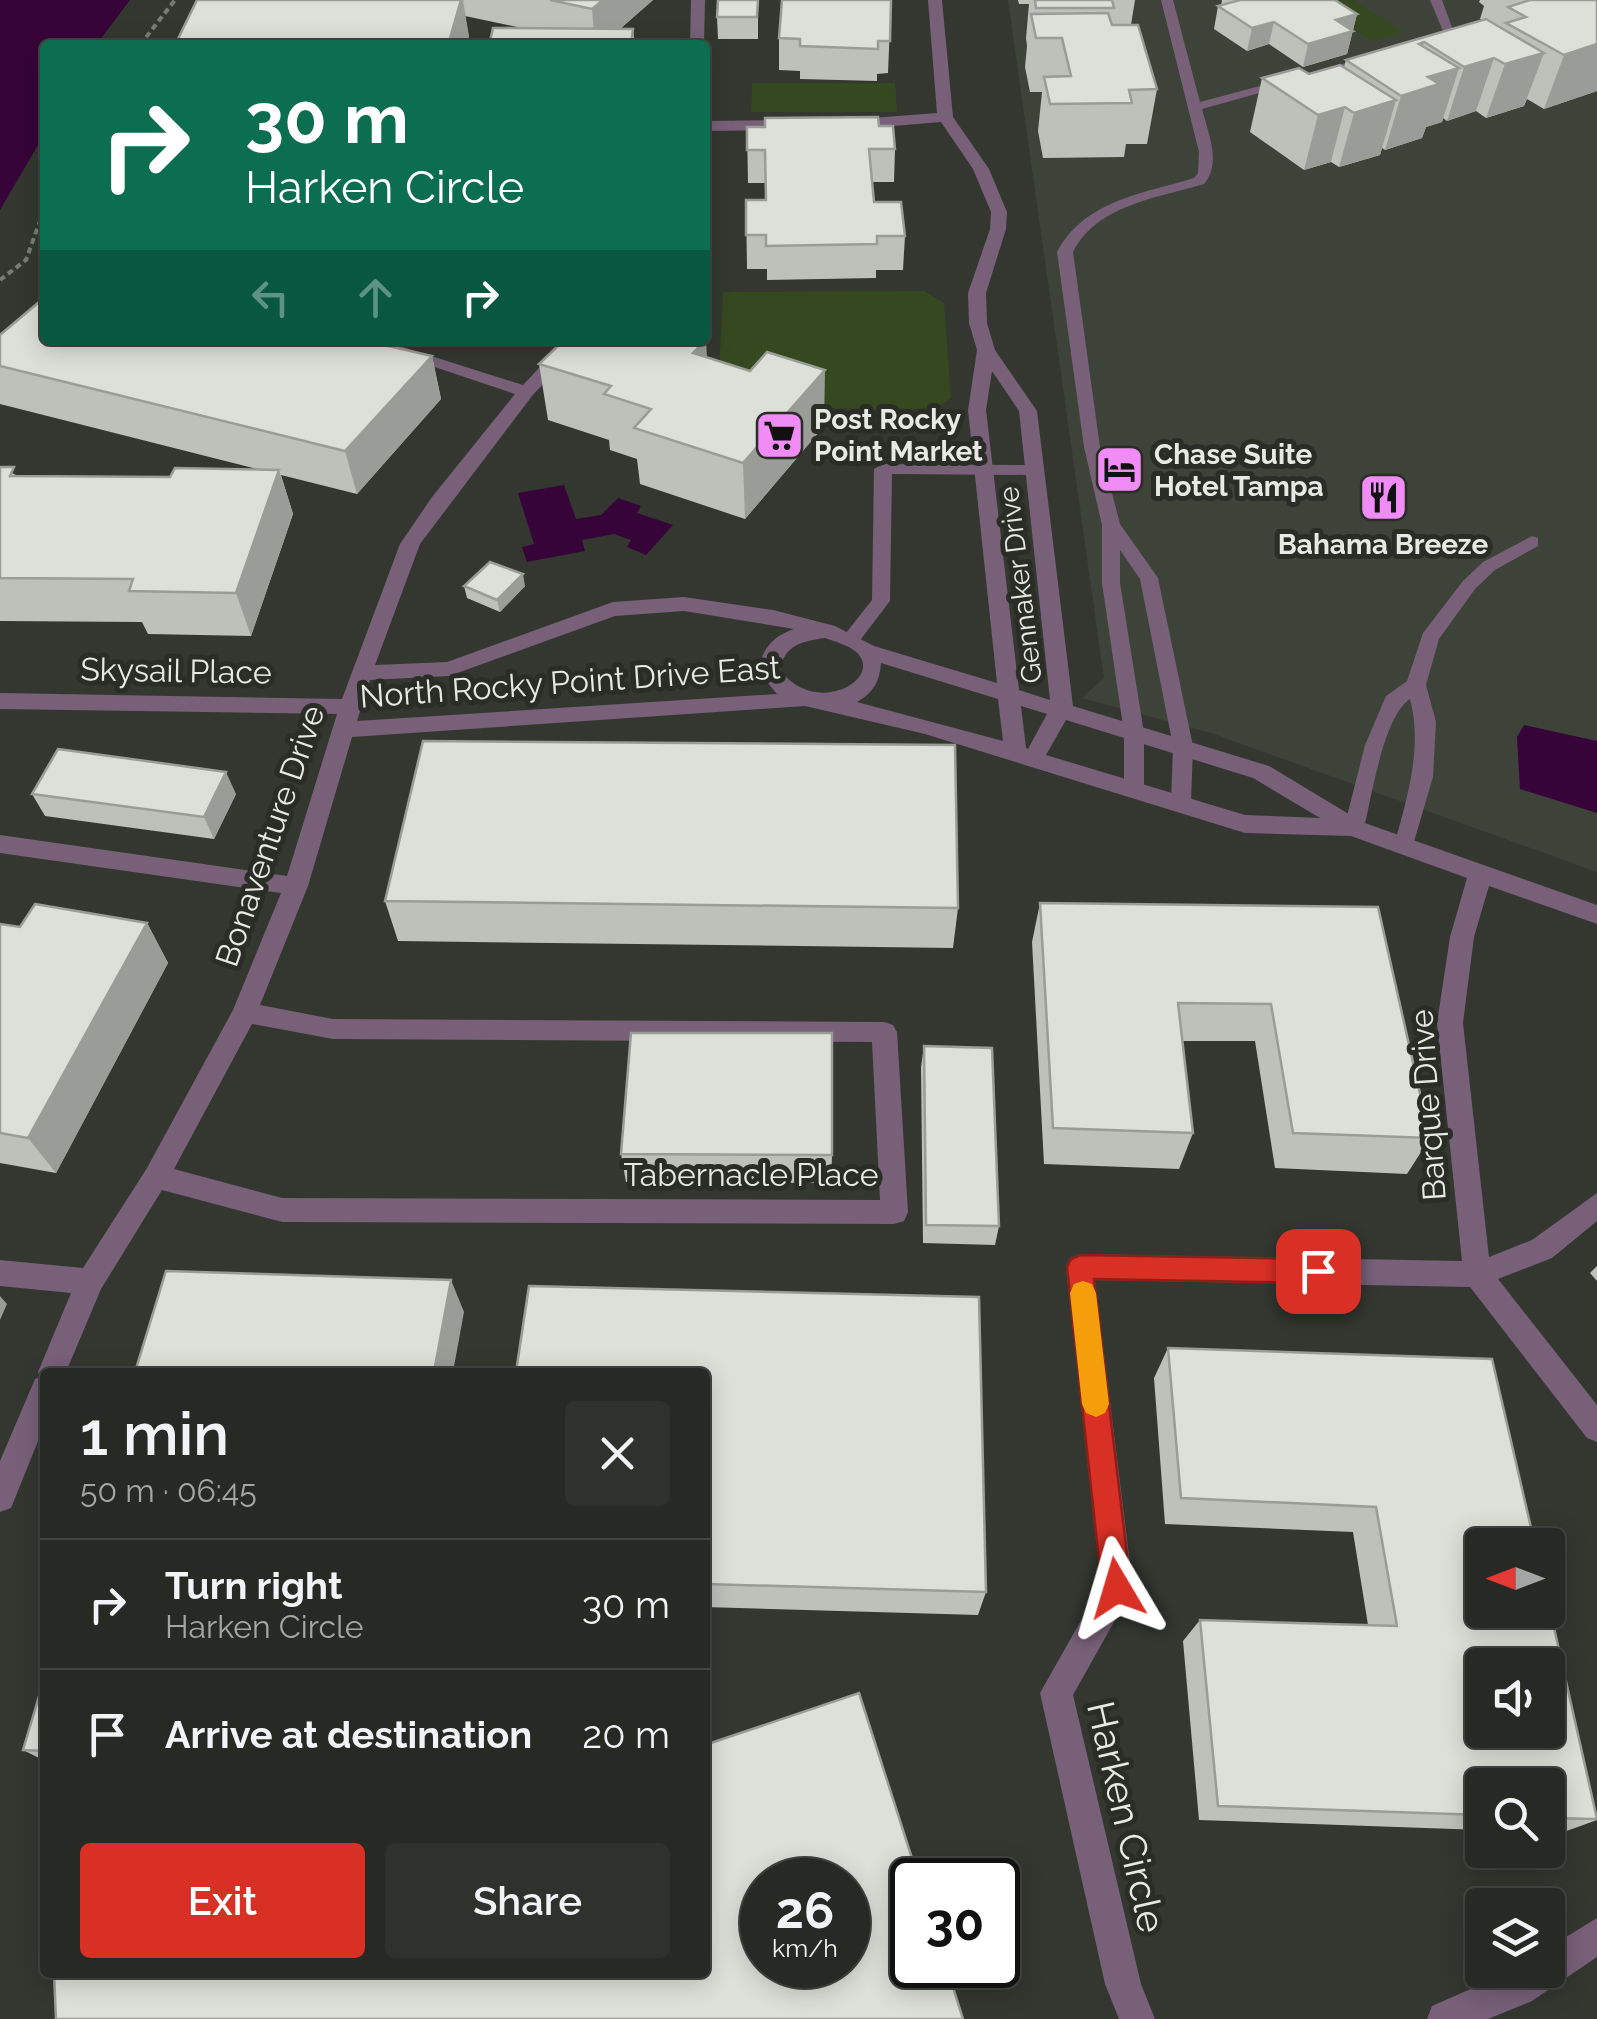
<!DOCTYPE html>
<meta charset="utf-8">
<style>
body{margin:0;font-family:Raleway,sans-serif;background:#2e312c;color:#f1f3f6;height:100vh;display:flex;flex-direction:column;font-size:38px;white-space:nowrap}
*{box-sizing:border-box;margin:0}
p{font-size:32px;color:#a4a6a6}
.icon{flex:none;width:55px;height:55px;fill:none;stroke:currentColor;stroke-width:2;stroke-linecap:round;stroke-linejoin:round}
.map{position:relative;flex:1;overflow:hidden}
.drawer{position:absolute;left:40px;top:1368px;width:670px;height:610px;display:flex;flex-direction:column;background:#262924;border-radius:10px;box-shadow:0 5px 25px #0003,0 0 0 2px #424541}
.drawer>*{flex:none}
.banner{position:absolute;left:40px;top:40px;width:670px;height:305px;border-radius:10px;box-shadow:0 5px 25px #0003,0 0 0 2px #424541;background:#0b6e4f;color:#fff;overflow:hidden}
.needle{width:65px;rotate:270deg}
.controls{position:absolute;left:1465px;top:1528px;display:grid;gap:20px}
.controls a{display:grid;place-items:center;width:100px;height:100px;border-radius:10px;background:#262924;box-shadow:0 5px 25px #0003,0 0 0 2px #424541;font-size:50px}
.speed{position:absolute;left:740px;top:1858px;display:flex;gap:20px;font-size:50px;font-weight:700;text-align:center}
.speed>*{display:grid;place-content:center;width:130px;height:130px;border-radius:50%;background:#262924;box-shadow:0 5px 25px #0003,0 0 0 2px #424541;line-height:1}
.speed small{font-size:25px;font-weight:400}
.speed .limit{border:5px solid #111;border-radius:15px;background:#fff;color:#111}
.pin{position:absolute;display:grid;place-items:center;width:85px;height:85px;color:#fff;margin:-42px;border-radius:20px;box-shadow:0 5px 15px #0006}
.me{position:absolute;width:110px;margin:-55px;rotate:353deg;stroke-linejoin:round;filter:drop-shadow(0 0 8px #0008)}
.turn{display:flex;align-items:center;gap:35px;height:210px;padding:0 40px;font-size:45px}
.turn .icon{width:130px;height:130px;stroke-width:2.5}
.turn b{display:block;font-size:70px;line-height:85px}
.lanes{display:flex;align-items:center;height:95px;padding:0 40px;background:#0003;justify-content:center;gap:50px;direction:ltr}
.lanes .off{opacity:.35}
.round{display:grid;place-items:center;flex:none;width:105px;height:105px;border-radius:10px;background:#2e312c}
.summary{display:flex;align-items:center;justify-content:space-between;height:170px;padding:0 40px}
h1{font-size:60px;font-weight:600;line-height:75px}
.button{display:flex;gap:20px;margin-top:auto;padding:20px 40px}
.button a{flex:1;height:115px;border-radius:10px;background:#d93025;color:#fff;font-size:40px;font-weight:600;line-height:115px;text-align:center}
.button a+a{background:#2e312c;color:#f1f3f6}
ul{padding:0;list-style:none}
li{display:flex;align-items:center;gap:30px;height:130px;padding:0 40px;border-top:2px solid #424541}
li div{flex:1}
li b{display:block;font-size:38px}
li em{font-style:normal}
.map>svg:first-child{display:block}
</style>
<div class="map">
<svg width="1597" height="2019" viewBox="0 0 1597 2019">
<rect width="100%" height="100%" fill="#333730"/>
<path fill="#3d4338" d="M1008 0H1578L1597 10V872L1211 733 1082 698 1104 678Z"/>
<g fill="#35481f">
<path d="M1324 0H1353L1404 32 1372 41 1312 3Z"/>
<path d="M752 83H895L897 112H751Z"/>
<path d="M924 291 944 303 951 398 935 409 734 408 718 397 723 292Z"/>
</g>
<g fill="#360439">
<path d="M0 0H130L96 45H45V133L0 210Z"/>
<path d="M564 485 576 519 601 515 618 498 641 506 637 513 673 525 646 555 627 547 631 540 614 534 582 540 585 551 527 562 522 547 534 544 518 493Z"/>
<path d="M1524 725 1597 741V813L1520 789 1517 737Z"/>
</g>
<g fill="none" stroke-linecap="round" stroke-linejoin="round">
<g stroke="#797c76" stroke-width="4" stroke-dasharray="6 4" stroke-linecap="butt">
<path d="M140 45 175 0"/>
<path d="M0 280 26 260 45 207"/>
</g>
<g fill="#776078" fill-rule="evenodd">
<path d="M1161 0H1173L1200 102 1375 55 1382 59 1202 109C1208 133 1222 163 1204 184 1157 198 1097 205 1073 252L1100 447 1120 524 1158 578 1193 746 1191 804 1181 812 1171 804 1173 746 1140 579 1120 550V583L1144 733V790L1134 798 1124 790V733L1102 583V525L1084 447 1057 252C1085 200 1142 194 1194 178L1198 173 1199 152Z"/>
<path d="M1430 0H1442L1457 41 1435 47 1429 43 1445 36Z"/>
<path d="M883 464 1035 465 1044 470 1035 475 892 474 890 601 858 643 851 644 842 638 872 600 874 469Z"/>
<path d="M1532 536 1538 538V546L1495 570 1475 589 1439 639 1426 685 1436 722 1433 777 1411 852H1397L1394 846C1407 797 1423 749 1410 699 1383 717 1372 796 1364 828L1354 836 1347 834 1344 828 1365 745 1386 696 1407 681 1423 633 1463 581 1483 562Z"/>
</g>
<g fill="#776078" fill-rule="evenodd">
<path d="M691 0H705L704 45H690Z"/>
<path d="M928 0H942L953 117 989 169 1007 212 1006 229 986 293 987 323 995 350 1037 411 1073 706 1269 766 1362 822 1597 905V924L1489 886 1474 937 1463 1023 1489 1257 1532 1240 1597 1193V1221L1552 1258 1498 1279 1597 1405V1442L1587 1438 1470 1287 1095 1280 1133 1588 1073 1695 1141 1984 1155 2019H1119L1105 1984 1040 1693 1101 1585 1066 1267 1070 1258 1080 1254 1462 1261 1437 1023 1450 937 1467 878 1351 836 1245 833 925 734 805 706 352 737 308 886 260 1005 333 1019 884 1022 893 1025 897 1032 908 1212 904 1221 894 1224 282 1222 162 1190 101 1289 66 1372H45V1424L11 1508 0 1512V1461L35 1379 40 1377 38 1372 71 1293 0 1286V1260L83 1268 147 1168 233 1010 281 893 0 853V835L287 876 337 714 0 709V693L342 699 400 544 432 497 515 394 354 340H381L523 385 565 340H584L532 396 420 544 375 665 447 662 613 602 684 597 773 610 835 626 874 646 997 683 968 410 977 350 969 323 968 293 990 229 991 212 973 169 941 122 845 130 837 125 845 120 937 113ZM992 371 1019 411 1050 700 1019 690 986 410ZM684 611 794 629C773 636 762 649 758 671L777 694 357 721 370 680 449 676 615 616ZM825 638C834 641 847 645 855 651 887 677 817 719 780 670 784 645 803 641 825 638ZM881 663 998 699 1003 741 857 702C873 693 880 681 881 663ZM1021 706 1047 714 1028 749 1026 748ZM1066 720 1253 778 1320 818 1245 815 1046 755ZM252 1024 333 1039 872 1042 880 1200 282 1198 174 1169Z"/>
<path d="M705 121 795 120 803 125 795 130 705 131Z"/>
<path d="M1597 1918V1957L1532 2001 1488 2019H1427L1432 2006 1514 1970H1548V1948Z"/>
</g>
</g>
<g fill="#bdc1ba">
<path d="M197 0H653L620 29H633L635 45H489L522 28 465 16 469 37Z"/>
<path d="M758 0V39H718L717 17Z"/>
<path d="M891 0 888 73 877 74V81L800 79V71L779 70V38Z"/>
<path d="M1018 0H1135L1131 25 1157 89 1147 144H1126L1124 157 1043 158 1038 131 1042 92H1030L1025 67 1027 46 1026 38 1029 4H1019Z"/>
<path d="M1222 0H1335L1357 14 1347 54 1303 67 1269 44 1247 51 1214 29 1218 6H1221Z"/>
<path d="M1480 0H1597V91L1544 109 1527 99 1524 106 1486 118 1476 111 1447 121 1443 118 1442 122 1426 127 1422 138 1385 150 1382 148 1380 155 1339 167 1331 162 1304 170 1250 132 1262 78 1309 74 1344 67 1346 60 1482 20 1480 19 1484 6 1479 2Z"/>
<path d="M879 126 895 149 894 182H872L874 202 905 236 903 270H876V278L767 280V269H747L746 200H766V183H748L747 127Z"/>
<path d="M0 335 432 356 441 399 357 494 281 475 293 514 251 636 148 634 142 622 0 621V467L18 476 170 477 261 470 0 404Z"/>
<path d="M707 358 824 426 745 519 640 484 637 459 610 450 609 440 548 420 539 364Z"/>
<path d="M464 586H525L500 612 467 598Z"/>
<path d="M32 794H236L214 839 45 816Z"/>
<path d="M385 901 958 908 953 948 398 941Z"/>
<path d="M1040 903 1378 907 1430 1138 1407 1174 1275 1168 1255 1041H1183L1193 1133 1179 1169 1044 1164 1032 942Z"/>
<path d="M147 923 168 963 56 1173 0 1163V924L20 927Z"/>
<path d="M924 1046 999 1226 995 1245 923 1243 921 1067Z"/>
<path d="M621 1154 832 1155 831 1183 626 1182Z"/>
<path d="M1597 1266V1281L1590 1273Z"/>
<path d="M1168 1348 1492 1359 1597 1820 1561 1833H1548V1785H1482V1830L1199 1820 1183 1641 1200 1620 1368 1625 1353 1532 1165 1524 1154 1378Z"/>
<path d="M705 1372 986 1592 978 1615 705 1607Z"/>
<path d="M45 1676V1761L23 1750Z"/>
</g>
<g fill="#9a9d97">
<path d="M461 0H463L469 37 467 45H448Z"/>
<path d="M603 0H653L601 45H595L592 9Z"/>
<path d="M1357 14 1347 54 1303 67 1308 44 1336 20Z"/>
<path d="M1274 22 1269 44 1247 51 1252 28Z"/>
<path d="M1424 42 1409 93 1428 77 1459 68 1442 122 1426 127 1422 138 1385 150 1401 96 1419 44Z"/>
<path d="M1597 44V91L1544 109 1564 55Z"/>
<path d="M1544 53 1524 106 1486 118 1505 64Z"/>
<path d="M1494 58 1476 111 1447 121 1464 67Z"/>
<path d="M1396 100 1380 155 1339 167 1354 113Z"/>
<path d="M1345 107 1331 162 1304 170 1318 115Z"/>
<path d="M684 340H706L709 396Z"/>
<path d="M432 356 441 399 357 494 345 451Z"/>
<path d="M825 370 824 426 745 519 743 463Z"/>
<path d="M279 470 293 514 251 636 236 593Z"/>
<path d="M523 574 525 586 500 612 497 600Z"/>
<path d="M226 772 236 794 214 839 204 817Z"/>
<path d="M147 923 168 963 56 1173 28 1138Z"/>
<path d="M451 1280 464 1312 453 1372H434Z"/>
<path d="M0 1296 7 1304 0 1320Z"/>
</g>
<g fill="#dce0d8" stroke="#9a9d97" stroke-width="2.5" fill-rule="evenodd">
<path d="M197 0H461L448 45H175Z"/>
<path d="M550 0H603L592 9Z"/>
<path d="M718 0H758L757 17H717Z"/>
<path d="M782 0H891L890 41H878V49L800 46V39L779 38Z"/>
<path d="M1035 0H1112L1114 8H1036Z"/>
<path d="M1240 0H1335L1357 14 1336 20 1353 31 1308 44 1274 22 1252 28 1218 6Z"/>
<path d="M1530 0H1597V44L1564 55 1506 23 1526 17 1508 7Z"/>
<path d="M1108 13 1112 25H1138L1157 89 1129 90 1132 103 1050 104 1044 77 1071 76 1062 38H1036L1031 14Z"/>
<path d="M1486 19 1544 53 1505 64 1494 58 1464 67 1424 42 1419 44 1459 68 1428 77 1439 84 1401 96 1346 60Z"/>
<path d="M493 28 633 29 631 45H489Z"/>
<path d="M1340 65 1396 100 1354 113 1345 107 1318 115 1262 78 1299 68 1309 74Z"/>
<path d="M878 117 879 126H893L895 149H869L874 202H901L905 236H877V244L766 246V235H746V200H766L765 150H747V127H765V118Z"/>
<path d="M45 297V340H362L432 356 345 451 0 366V335Z"/>
<path d="M705 339 706 340 693 353 750 371 767 352 825 370 743 463 634 428 651 409 604 394 611 386 539 364 564 340Z"/>
<path d="M0 467H14L10 476 170 477 175 468 279 470 236 593 129 591 133 579 0 578Z"/>
<path d="M490 562 523 574 497 600 464 586Z"/>
<path d="M423 741 955 745 958 908 385 901Z"/>
<path d="M58 749 226 772 204 817 32 794Z"/>
<path d="M1040 903 1378 907 1430 1138 1293 1133 1271 1004 1178 1003 1193 1133 1053 1128Z"/>
<path d="M35 904 147 923 28 1138 0 1133V924L20 927Z"/>
<path d="M631 1033H832V1155L621 1154Z"/>
<path d="M924 1046 992 1048 999 1226 926 1225Z"/>
<path d="M166 1271 451 1280 434 1372H135Z"/>
<path d="M529 1286 979 1297 986 1592 705 1584V1372H516Z"/>
<path d="M1168 1348 1492 1359 1535 1545H1482V1610H1548V1601L1597 1819 1548 1818V1785H1482V1815L1218 1806 1200 1620 1397 1626 1376 1507 1181 1498ZM1482 1665H1548V1730H1482Z"/>
<path d="M45 1676V1751L23 1750Z"/>
<path d="M859 1693 919 1880H912V1965H946L963 2019H56L54 1972H705V1745ZM762 1880H848V1965H762Z"/>
</g>
<path fill="#d93025" stroke="#8d1f18" stroke-width="2.5" d="M1080 1255 1318 1259 1327 1263 1331 1271 1327 1279 1318 1283 1094 1279 1131 1588 1127 1598 1117 1602 1107 1598 1102 1588 1067 1267 1071 1259Z"/>
<path fill="#f59e0b" d="M1083 1281 1092 1284 1096 1293 1109 1404 1105 1413 1096 1417 1086 1413 1082 1404 1070 1293 1074 1284Z"/>
<defs>
<symbol id="supermarket-square" viewBox="-11 -11 22 22"><rect x="-9" y="-9" width="18" height="18" rx="4" fill="#f18bf5" stroke="#292d26"/><path d="M-6-5.5h2.5l.6 2H6L4.5 2H-2.5L-4.4-4H-6ZM-1.5 3.2a1.3 1.3 0 1 0 .1 0ZM3 3.2a1.3 1.3 0 1 0 .1 0Z" fill="#111"/></symbol>
<symbol id="hotel-square" viewBox="-11 -11 22 22"><rect x="-9" y="-9" width="18" height="18" rx="4" fill="#f18bf5" stroke="#292d26"/><path d="M-6-4.5h1.5V1H6V5H4.5V3h-9V5H-6ZM-4 0a1.8 1.8 0 1 1 3.6 0ZM.5 0V-2.5h3Q6-2.5 6 0Z" fill="#111"/></symbol>
<symbol id="restaurant-square" viewBox="-11 -11 22 22"><rect x="-9" y="-9" width="18" height="18" rx="4" fill="#f18bf5" stroke="#292d26"/><path d="M-5-6h1v4h1v-4h1v4h1v-4h1v5L-1.5 .5V6h-2V.5L-5-1ZM5-6V6H3V1.5H1.5Q1.5-4 5-6Z" fill="#111"/></symbol>
</defs>
<g fill-rule="evenodd">
<use href="#supermarket-square" x="752" y="408" width="55" height="55"/>
<use href="#hotel-square" x="1092" y="442" width="55" height="55"/>
<use href="#restaurant-square" x="1356" y="470" width="55" height="55"/>
</g>
<g text-anchor="middle" stroke-width="10" stroke-linejoin="round" paint-order="stroke">
<g font-size="28" font-weight="bold" fill="#e7e9e5" stroke="#292d26" text-anchor="start">
<text x="814" y="429">Post Rocky<tspan x="814" dy="32">Point Market</tspan></text>
<text x="1154" y="464">Chase Suite<tspan x="1154" dy="32">Hotel Tampa</tspan></text>
<text x="1383" y="554" text-anchor="middle">Bahama Breeze</text>
</g>
<g font-size="28" fill="#e7e9e5" stroke="#292d26">
<text transform="translate(1020 585) rotate(-97)" y="10">Gennaker Drive</text>
</g>
<g font-size="32" fill="#e7e9e5" stroke="#292d26">
<text transform="translate(176 671) rotate(1)" y="11">Skysail Place</text>
<text transform="translate(570 682) rotate(-4)" y="11">North Rocky Point Drive East</text>
<text transform="translate(270 836) rotate(-71)" y="11">Bonaventure Drive</text>
<text transform="translate(1428 1105) rotate(-94)" y="11">Barque Drive</text>
<text x="751" y="1186">Tabernacle Place</text>
</g>
<g font-size="38" fill="#e7e9e5" stroke="#292d26">
<text transform="translate(1126 1817) rotate(77)" y="13">Harken Circle</text>
</g>
</g>
</svg>
<div class="controls">
<a><svg class="needle" viewBox="-14 -14 28 28"><path d="M0-13l5 13h-10z" fill="#e53935"/><path d="M0 13l5-13h-10z" fill="#a4a6a6"/></svg></a>
<a><svg class="icon" aria-label="sound" viewBox="0 0 24 24"><path d="M4 9h4l5-4v14l-5-4H4zM17 9q2 3 0 6"/></svg></a>
<a><svg class="icon" aria-label="search" viewBox="0 0 24 24"><circle cx="10" cy="10" r="6"/><path d="M15 15l6 6"/></svg></a>
<a><svg class="icon" aria-label="layers" viewBox="0 0 24 24"><path d="M12 4l9 5-9 5-9-5zM3 14l9 5 9-5"/></svg></a>
</div>
<div class="speed"><div>26<small>km/h</small></div><div class="limit">30</div></div>
<div class="pin" style="left:1318px;top:1271px;background:#d93025"><svg class="icon" aria-label="arrive" viewBox="0 0 24 24"><path d="M6 21V4h12l-3 4 3 4H6"/></svg></div>
<svg class="me" style="left:1117px;top:1588px" viewBox="-20 -20 40 40"><path d="M0-17L14 15 0 8-14 15z" fill="#d93025" stroke="#fff" stroke-width="4"/></svg>
<div class="banner">
<div class="turn"><svg class="icon" aria-label="right" viewBox="0 0 24 24"><path d="M7 20v-9h11M14 6l5 5-5 5"/></svg><div><b>30 m</b>Harken Circle</div></div>
<div class="lanes"><svg class="icon off" aria-label="left" viewBox="0 0 24 24"><path d="M17 20v-9H6M10 6l-5 5 5 5"/></svg><svg class="icon off" aria-label="ahead" viewBox="0 0 24 24"><path d="M12 20V5M6 11l6-6 6 6"/></svg><svg class="icon" aria-label="right" viewBox="0 0 24 24"><path d="M7 20v-9h11M14 6l5 5-5 5"/></svg></div>
</div>
<section class="drawer">
<div class="summary"><div><h1>1 min</h1><p>50 m · 06:45</p></div><a class="round"><svg class="icon" aria-label="close" viewBox="0 0 24 24"><path d="M6 6l12 12M18 6L6 18"/></svg></a></div>
<ul>
<li><svg class="icon" aria-label="right" viewBox="0 0 24 24"><path d="M7 20v-9h11M14 6l5 5-5 5"/></svg><div><b>Turn right</b><p>Harken Circle</p></div><em>30 m</em></li>
<li><svg class="icon" aria-label="arrive" viewBox="0 0 24 24"><path d="M6 21V4h12l-3 4 3 4H6"/></svg><div><b>Arrive at destination</b></div><em>20 m</em></li>
</ul>
<div class="button"><a>Exit</a><a>Share</a></div>
</section>
</div>
